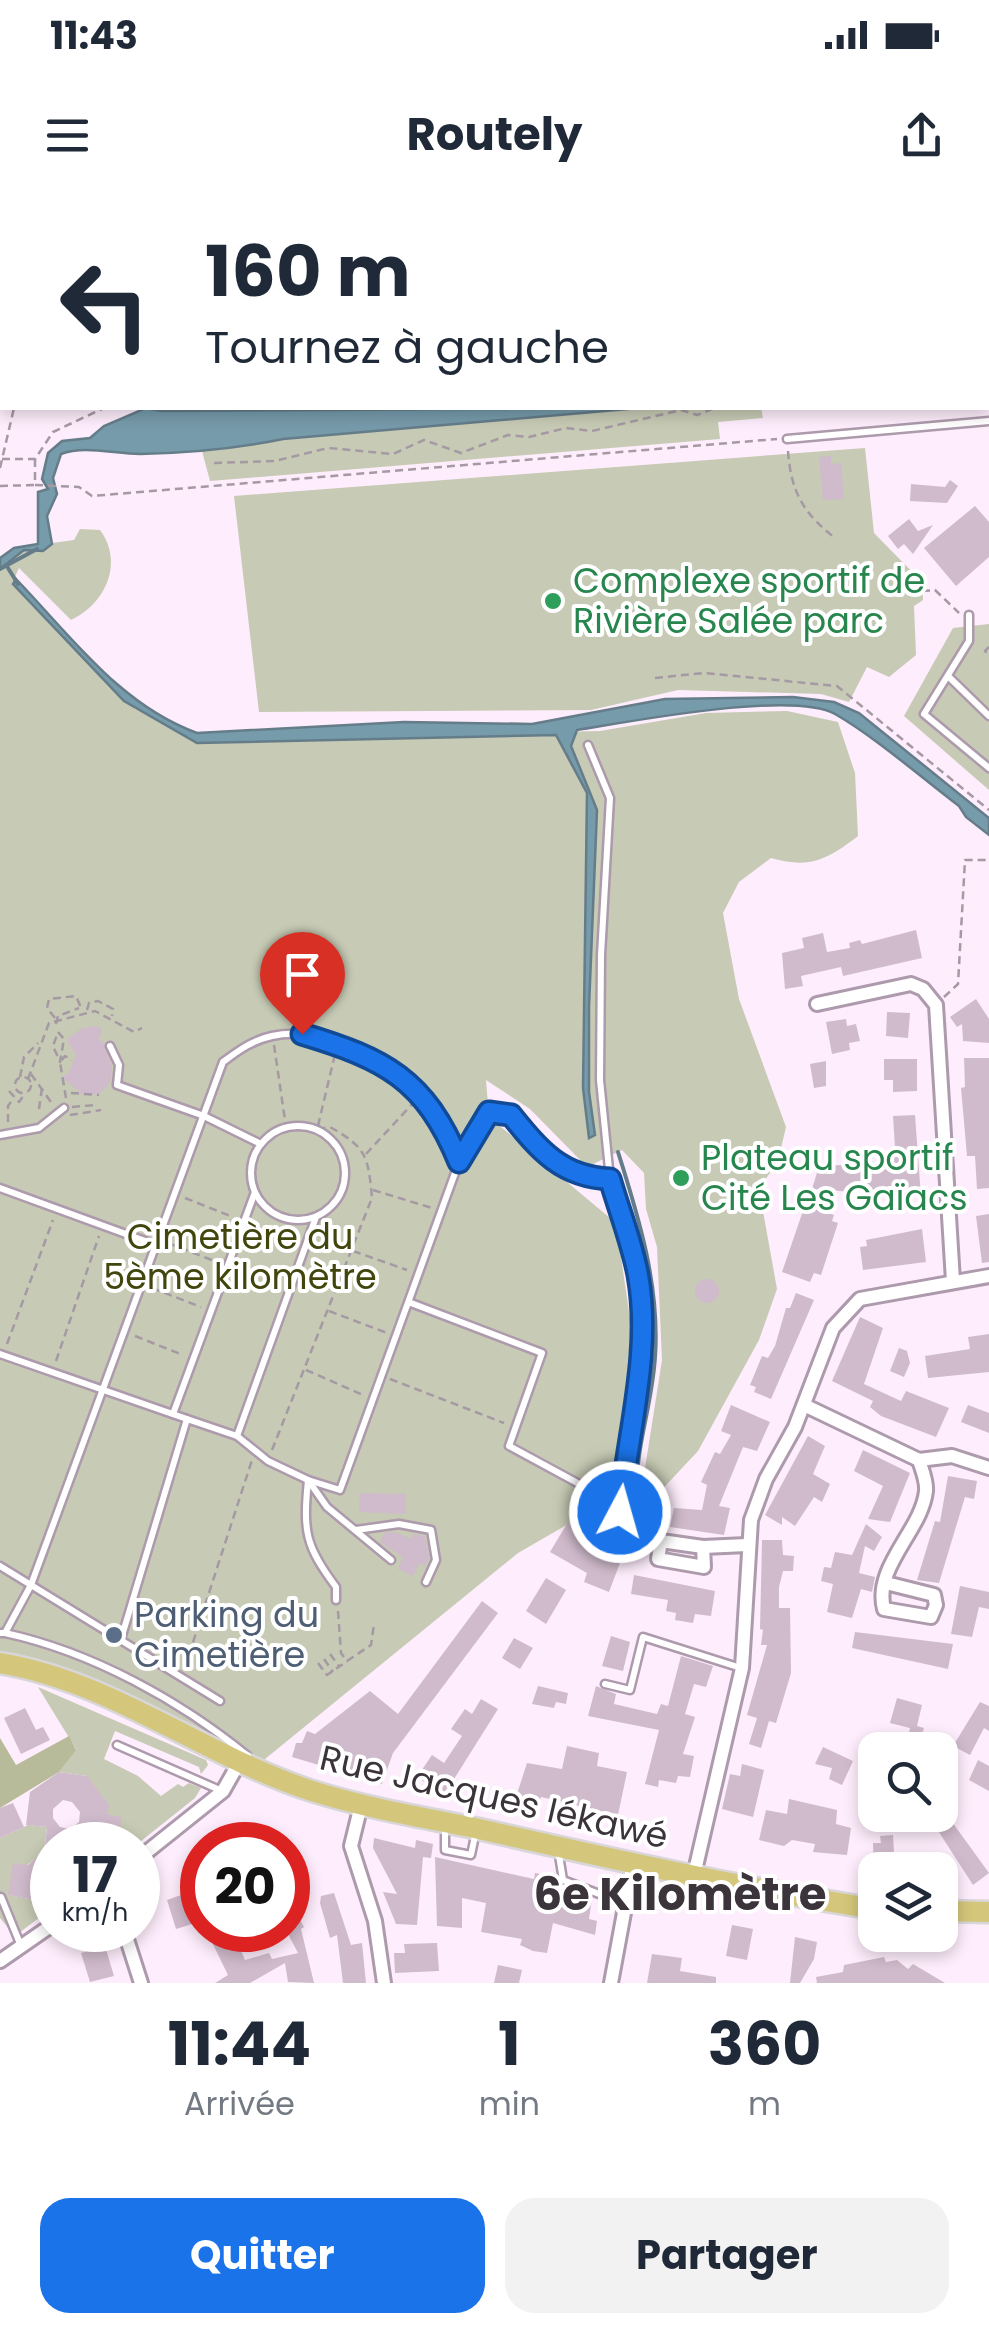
<!DOCTYPE html>
<html lang="fr">
<meta charset="utf-8">
<style>
body{margin:0;font-family:Poppins,sans-serif;background:#f2f2f3;color:#1f2937;height:100vh;display:flex;flex-direction:column;font-size:38px;white-space:nowrap}
*{box-sizing:border-box;margin:0}
p{font-size:32px;color:#747a83}
.icon{flex:none;width:55px;height:55px;fill:none;stroke:currentColor;stroke-width:2;stroke-linecap:round;stroke-linejoin:round}
.map{position:relative;height:1783px;overflow:hidden}
.sheet{display:flex;flex-direction:column;background:#fff;flex:1}
.sheet>*{flex:none}
.banner{position:absolute;left:0px;top:0px;width:990px;height:210px;box-shadow:0 5px 15px #0003;background:#fff;color:#1f2937;overflow:hidden}
.tools{position:absolute;left:858px;top:1532px;display:grid;gap:20px}
.tools a{display:grid;place-items:center;width:100px;height:100px;border-radius:20px;background:#fff;box-shadow:0 5px 15px #0003;font-size:50px}
.speed{position:absolute;left:30px;top:1622px;display:flex;gap:20px;font-size:50px;font-weight:700;text-align:center}
.speed>*{display:grid;place-content:center;width:130px;height:130px;border-radius:50%;background:#fff;box-shadow:0 5px 15px #0003;line-height:1}
.speed small{font-size:25px;font-weight:400}
.speed .limit{border:15px solid #d22;background:#fff;color:#111}
.pin{position:absolute;display:grid;place-items:center;width:85px;height:85px;color:#fff;margin:-102px -42px;border-radius:50% 50% 50% 0;rotate:-45deg;box-shadow:0 0 10px #0007}
.pin .icon{rotate:45deg}
.me{position:absolute;width:110px;margin:-55px;rotate:6deg;stroke-linejoin:round;filter:drop-shadow(0 0 8px #0008)}
.turn{display:flex;align-items:center;gap:35px;height:210px;padding:0 40px;font-size:45px}
.turn .icon{width:130px;height:130px;stroke-width:2.5}
.turn b{display:block;font-size:70px;line-height:85px}
.eta{display:flex;justify-content:space-evenly;align-items:center;height:170px;text-align:center}
.eta b{font-size:60px;font-weight:700;line-height:70px}
.button{display:flex;gap:20px;margin-top:auto;padding:20px 40px}
.button a{flex:1;height:115px;border-radius:30px;background:#1a73e8;color:#fff;font-size:40px;font-weight:700;line-height:115px;text-align:center}
.button a+a{background:#f2f2f3;color:#1f2937}
.status{display:flex;justify-content:space-between;align-items:center;height:70px;padding:0 50px;background:#fff;direction:ltr}
.status svg{height:28px;fill:currentColor}
header{display:flex;justify-content:space-between;align-items:center;height:130px;padding:0 40px;background:#fff;font-size:45px;font-weight:700}
.map>svg:first-child{display:block}
</style>
<div class="status"><b>11:43</b><svg viewBox="0 0 49 12"><path d="M0 12V9h3v3zM5 12V6h3v6zM10 12V3h3v9zM15 12V0h3v12zM26 1h20v11H26zM47 4h2v5h-2z"/></svg></div>
<header><svg class="icon" aria-label="menu" viewBox="0 0 24 24"><path d="M4 6h16M4 12h16M4 18h16"/></svg>Routely<svg class="icon" aria-label="share" viewBox="0 0 24 24"><path d="M12 15V3M7 8l5-5 5 5M5 13v7h14v-7"/></svg></header>
<div class="map">
<svg width="989" height="1783" viewBox="0 0 989 1783">
<rect width="100%" height="100%" fill="#feedfc"/>
<g fill="#c7cab4">
<path d="M366 208H761L763 218 718 222 720 239 210 281 202 251 282 239Z"/>
<path d="M865 248 874 333 922 382 923 400 914 406 916 455 889 477 867 467 849 502 821 494 678 490 591 510 259 512 234 296Z"/>
<path d="M80 329 100 330C124 362 106 404 71 420L19 368 14 379 135 509 200 540 600 531 706 513 787 511 838 522 855 573 858 636C827 660 809 669 771 658L739 682 723 713 739 799 786 927 778 961 759 989 777 1089 759 1140 698 1251 655 1297 641 1294 662 1160 657 1047 646 1009 644 973 622 950 587 967 530 909 486 880 489 917 616 1023 632 1132 619 1252 596 1308 518 1353 265 1559 269 1572 0 1463V366L23 347 74 340Z"/>
<path d="M989 424V590L904 516 953 428Z"/>
<path d="M38 1487 206 1560 208 1565 201 1574 199 1567 115 1531 104 1559 138 1576 161 1596 178 1584 183 1587 189 1583 201 1588 195 1598 136 1645H94L103 1638 107 1614 87 1576 59 1572 76 1549Z"/>
<path d="M28 1625 47 1627 44 1652 27 1665 9 1695 34 1700 52 1687V1708L15 1736 0 1718V1638Z"/>
</g>
<path fill="#b7bb99" d="M69 1536 76 1550 59 1572 0 1608V1538L16 1565Z"/>
<g fill="#769bab" stroke="#657c89" stroke-width="2.5">
<path d="M404 0H770L771 2H394Z"/>
<path d="M146 208 160 211 639 208 283 239C235 249 189 253 140 254 115 254 84 245 61 254L53 278 57 294 47 316 52 344 43 351 24 350 0 369V358L14 348 38 344V292L48 289 42 279 48 253 62 241 90 238 104 226Z"/>
<path d="M16 379C71 436 120 505 197 533L404 522 532 524 665 499 793 497 834 502 859 513 989 618V635L966 617 959 606C922 578 875 537 835 514 792 490 629 522 577 530L571 546 597 610 589 807V892L595 935 589 938 583 888 587 593 556 535 197 543 124 501 13 384Z"/>
</g>
<g fill="none" stroke-linecap="round" stroke-linejoin="round">
<g stroke="#657c89" stroke-width="4">
<path d="M8 368 18 384"/>
<path d="M0 369 37 349"/>
<path d="M618 952C639 1018 660 1087 655 1157 651 1217 631 1252 638 1318"/>
</g>
</g>
<g fill="#d0bbcc" fill-rule="evenodd">
<path d="M831 256V264L841 263 844 299 823 300 819 257Z"/>
<path d="M950 280 958 286 947 303 910 301 911 284 945 287Z"/>
<path d="M975 306 989 322V357L956 386 924 348Z"/>
<path d="M909 319 918 331 933 325 913 354 904 344 898 349 888 336Z"/>
<path d="M916 730 922 758 843 776 841 767 801 776 803 786 785 789 782 753 804 748 802 738 823 733 827 752 850 748 849 743 860 740 862 744Z"/>
<path d="M976 799 989 819V843L963 841 962 824 957 827 950 817Z"/>
<path d="M887 812 910 813 908 838 886 836Z"/>
<path d="M846 819 847 826 856 824 860 841 849 843 850 850 832 854 826 822Z"/>
<path d="M96 826 102 829 99 840 104 842 112 866 110 883 99 894 83 895 62 877 69 873 76 855 67 840 82 828Z"/>
<path d="M964 858H989V988L977 989 975 956H967L961 888 965 887Z"/>
<path d="M884 859H917V891L893 892V880H884Z"/>
<path d="M826 861V886L814 888 810 864Z"/>
<path d="M915 915 921 997 854 987 853 992 812 989 819 966 890 963 889 948 895 947 893 916Z"/>
<path d="M805 1005 834 1015 832 1021 838 1023 821 1075 814 1073 810 1082 782 1072Z"/>
<path d="M989 1014V1062L982 1063 976 1016Z"/>
<path d="M922 1029 926 1062 863 1070 860 1047 867 1046 866 1040Z"/>
<circle cx="707" cy="1091" r="12"/>
<path d="M796 1093 814 1100 771 1199 754 1192 756 1187 750 1185 762 1156 768 1158 775 1146 786 1108H790Z"/>
<path d="M860 1117 883 1128 864 1184 901 1201 906 1191 949 1208 936 1237 881 1216 870 1207 873 1201 832 1181Z"/>
<path d="M989 1134V1172L928 1178 925 1156 970 1149 968 1137Z"/>
<path d="M899 1148 907 1151 910 1163 904 1177 890 1171Z"/>
<path d="M731 1205 770 1222 757 1251 743 1247 719 1306 730 1308 724 1335 670 1327 674 1308 702 1310 707 1285 701 1282 715 1252 720 1254 731 1235 721 1231Z"/>
<path d="M968 1205 989 1213V1233L961 1222Z"/>
<path d="M808 1236 825 1246 813 1274 830 1284 822 1302 814 1297 795 1326 782 1317V1325L765 1315Z"/>
<path d="M863 1250 910 1273 890 1322 868 1319 883 1286 854 1271Z"/>
<path d="M948 1276 977 1281 974 1299 965 1297 939 1383 917 1380 935 1321 940 1322Z"/>
<path d="M360 1293 406 1294 405 1314 359 1312Z"/>
<path d="M568 1322 597 1338 593 1344 623 1355 609 1392 584 1382 587 1373 550 1352Z"/>
<path d="M866 1324 882 1337 874 1351 865 1346 859 1373 875 1377 872 1392 861 1389 852 1418 827 1412 833 1384 821 1381 824 1367 831 1368 835 1352 852 1355Z"/>
<path d="M395 1332 411 1339 413 1334 425 1336 429 1357 425 1366 419 1363 413 1376 398 1369 403 1357 380 1342 384 1333Z"/>
<path d="M762 1340H782L783 1355 794 1356 793 1371H783L779 1387V1408H790L791 1473 776 1523 769 1521 761 1548 749 1544 757 1518 747 1515 767 1445H761L763 1430 760 1429Z"/>
<path d="M634 1375 715 1391 711 1416 695 1414 693 1423 675 1420 676 1413 666 1411 668 1400 631 1394Z"/>
<path d="M546 1378 566 1390 546 1424 526 1411Z"/>
<path d="M960 1386 989 1392V1409L979 1407 972 1437 951 1434Z"/>
<path d="M482 1401 498 1413 393 1553 382 1584 292 1557 296 1543H302L307 1531 315 1534 370 1491 398 1514Z"/>
<path d="M855 1432 953 1444 948 1469 852 1448Z"/>
<path d="M611 1436 630 1442 623 1471 602 1466Z"/>
<path d="M514 1438 533 1448 520 1469 502 1458Z"/>
<path d="M681 1456 713 1466 706 1487 694 1484 685 1514 695 1517 683 1554 694 1556 690 1577 678 1576 676 1583 659 1580 658 1587 645 1584 659 1530 588 1516 596 1486 616 1494 614 1504 657 1514 661 1504 668 1506Z"/>
<path d="M538 1486 568 1493 566 1504 556 1502 554 1508 532 1504Z"/>
<path d="M897 1498 922 1505 917 1526 924 1528 920 1540 908 1537 910 1528 890 1523Z"/>
<path d="M481 1499 498 1509 444 1595 417 1577 432 1555 444 1563 462 1536 451 1529 465 1509 472 1514Z"/>
<path d="M980 1502 989 1506V1531L984 1528 970 1555 953 1546Z"/>
<path d="M25 1508 36 1530 43 1527 50 1540 21 1554 4 1518Z"/>
<path d="M567 1546 599 1553 597 1566 627 1572 618 1615 541 1597 540 1601 516 1597 527 1563 562 1569Z"/>
<path d="M823 1547 853 1561 842 1585 829 1579 832 1568 815 1564Z"/>
<path d="M978 1560 989 1566V1591L969 1580Z"/>
<path d="M742 1564 764 1570 753 1617 722 1609 730 1574 740 1576Z"/>
<path d="M59 1572 87 1576 109 1605 107 1614 121 1617 120 1631 105 1629 103 1638 94 1645H45L47 1627 26 1625 30 1592ZM63 1600 72 1602 80 1612 79 1622 70 1629 60 1627 53 1618V1609Z"/>
<path d="M789 1599 837 1610 836 1624 851 1628 847 1655 813 1652 815 1644 792 1640 784 1646 759 1640 766 1610 787 1614Z"/>
<path d="M13 1603 24 1627 0 1638V1608Z"/>
<path d="M928 1615H947L989 1673 973 1685Z"/>
<path d="M893 1635 895 1670H874L873 1643H881L880 1636Z"/>
<path d="M374 1638 415 1648 416 1640 433 1644 431 1658 423 1657 417 1725 396 1724 383 1692 397 1694 373 1648Z"/>
<path d="M38 1656 52 1678V1687L34 1700 8 1695 13 1663 28 1665Z"/>
<path d="M435 1657 534 1679 535 1673 546 1675 544 1687 592 1699 589 1719 597 1721 595 1735 553 1723 547 1753 533 1751 520 1745 522 1739 481 1732 486 1703 462 1698V1728L437 1726Z"/>
<path d="M334 1693 351 1745 362 1743 366 1783H343L337 1735 330 1738 320 1703 321 1696Z"/>
<path d="M184 1694 190 1705 202 1700V1721L176 1729 167 1700Z"/>
<path d="M296 1712 304 1727 301 1729 314 1783 288 1782 285 1763 250 1783H215L228 1775 206 1730H232L245 1760 269 1753 272 1759 298 1753 288 1734V1716Z"/>
<path d="M732 1725 753 1729 747 1760 726 1756Z"/>
<path d="M795 1737 817 1742 814 1759 800 1783H790Z"/>
<path d="M437 1743 439 1771 395 1773 394 1753H405L404 1744Z"/>
<path d="M105 1746 114 1776 90 1782 81 1753Z"/>
<path d="M652 1754 682 1758 680 1771 716 1777V1783H647Z"/>
<path d="M884 1757 886 1762 897 1760 908 1769 913 1764 945 1783H817L816 1777 843 1772 844 1765Z"/>
<path d="M498 1765 522 1770 519 1783H494Z"/>
</g>
<g fill="none" stroke-linecap="round" stroke-linejoin="round">
<defs>
<g id="service">
<path d="M988 74H989"/>
<path d="M787 239 989 221"/>
<path d="M969 415V441L924 514 989 568"/>
<path d="M949 477 989 516"/>
<path d="M588 545 610 598 601 755 600 880 610 979 638 1075 642 1126 639 1181 620 1312"/>
<path d="M110 846 119 865 117 885 204 916 261 944"/>
<circle cx="298" cy="973" r="47"/>
<path d="M0 935 39 928 64 908"/>
<path d="M459 961 489 912 511 915C540 950 561 977 610 979"/>
<path d="M0 988 156 1045"/>
<path d="M411 1103 542 1153 509 1246 583 1286"/>
<path d="M0 1154 187 1219"/>
<path d="M173 1214 255 992"/>
<path d="M237 1236 316 1017"/>
<path d="M356 1330 399 1324 431 1330 436 1360 426 1382"/>
<path d="M0 1366 220 1501"/>
<path d="M0 1433H5L31 1385 223 862C239 850 253 840 272 836 330 823 410 870 441 918 449 931 453 948 459 962L340 1290 308 1280C303 1331 305 1346 336 1387V1400"/>
<path d="M5 1433C92 1452 179 1500 248 1556"/>
<path d="M121 1439 187 1219 237 1236 268 1261 308 1280 327 1307 391 1360"/>
<path d="M605 1484 630 1490 643 1437 741 1468"/>
<path d="M117 1545 222 1591"/>
<path d="M445 1624V1650L471 1655 476 1631"/>
<path d="M558 1649 563 1680 625 1704"/>
<path d="M1 1697 21 1746"/>
</g>
<g id="minor">
<path d="M135 0 137 2"/>
<path d="M0 29 2 33"/>
<path d="M817 804 911 784 923 789 936 805 953 1081"/>
<path d="M804 1205 919 1260 952 1256 989 1268"/>
<path d="M703 1347 704 1367 658 1359 661 1341 703 1347 747 1345"/>
<path d="M886 1383 934 1395 936 1405 931 1417 884 1409C873 1367 922 1330 926 1291 927 1281 922 1270 919 1260"/>
<path d="M361 1605 351 1646 375 1721 384 1783"/>
<path d="M138 1659 223 1591 240 1561"/>
<path d="M694 1675 742 1468 751 1320 766 1279 795 1227 833 1128 860 1099 989 1076"/>
<path d="M124 1730 141 1783"/>
<path d="M0 1761 52 1725"/>
<path d="M611 1783 633 1664"/>
</g>
<g id="primary">
<path d="M0 1463C111 1481 203 1555 309 1590 365 1608 422 1617 479 1629 611 1659 742 1688 875 1709"/>
<path d="M940 1711 989 1712"/>
</g>
</defs>
<use href="#service" stroke="#ad9aac" stroke-width="11"/>
<use href="#minor" stroke="#ad9aac" stroke-width="18"/>
<use href="#primary" stroke="#d8d6d8" stroke-width="25"/>
<g stroke="#a599a4" stroke-width="2.5" stroke-dasharray="8 5" stroke-linecap="butt">
<path d="M248 0 249 2"/>
<path d="M264 0 265 2"/>
<path d="M340 2 343 0"/>
<path d="M782 2H785"/>
<path d="M868 2 870 0"/>
<path d="M988 44H989"/>
<path d="M0 197H2"/>
<path d="M788 251C791 292 803 313 835 338"/>
<path d="M2 259H35L53 232 104 208"/>
<path d="M35 259V285L79 287 92 296 777 239"/>
<path d="M214 263 275 261 328 248 393 254 424 240 461 253 508 235 529 237 566 228 592 231 681 210 697 215 715 208"/>
<path d="M0 268 14 208"/>
<path d="M0 286 34 285"/>
<path d="M922 391 935 390 959 413"/>
<path d="M989 447 985 451 989 455"/>
<path d="M655 478 704 473 837 486 989 610"/>
<path d="M944 797 958 784 965 660H989"/>
<path d="M87 810 89 803 98 801 113 809 112 816"/>
<path d="M55 818 47 808 49 799 76 796 81 808"/>
<path d="M56 824 58 816 79 808"/>
<path d="M58 832 64 839 60 862 53 846Z"/>
<path d="M274 845 286 927"/>
<path d="M31 874 51 902"/>
<circle cx="23" cy="885" r="8"/>
<path d="M20 877 24 857 38 843"/>
<path d="M28 879 49 823 95 811 134 832 142 828"/>
<path d="M9 891 19 902 24 895"/>
<path d="M71 893 99 895"/>
<path d="M66 898 60 862 65 856 72 860"/>
<path d="M72 907 95 905"/>
<path d="M39 909 42 888"/>
<path d="M70 915 101 910"/>
<path d="M8 922V906L14 898"/>
<path d="M366 954 415 901"/>
<path d="M373 990 432 1008"/>
<path d="M185 998 233 1017"/>
<path d="M168 1043 217 1062"/>
<path d="M353 1051 407 1070"/>
<path d="M152 1088 201 1107"/>
<path d="M329 1111 387 1133"/>
<path d="M135 1136 183 1155"/>
<path d="M7 1144 53 1020"/>
<path d="M56 1161 99 1036"/>
<path d="M306 1170 363 1195"/>
<path d="M390 1179 504 1223"/>
<path d="M272 1250 372 998C368 956 367 948 330 927L317 930 336 850"/>
<path d="M338 1411 341 1453 347 1461 371 1445 374 1424"/>
<path d="M330 1454 339 1466"/>
<path d="M324 1459 333 1472"/>
<path d="M318 1463 327 1475 346 1462"/>
<path d="M185 1467 252 1260"/>
</g>
<use href="#service" stroke="#fff" stroke-width="6"/>
<use href="#minor" stroke="#fff" stroke-width="12"/>
<use href="#primary" stroke="#d4c67a" stroke-width="20"/>
</g>
<g fill="none" stroke-linecap="round" stroke-linejoin="round">
<defs>
<path id="route" d="M302 834C385 859 425 879 459 962L489 912 511 915C540 951 562 977 610 979 619 1010 632 1043 638 1075 652 1153 627 1235 620 1312"/>
</defs>
<use href="#route" stroke="#114b97" stroke-width="25"/>
<use href="#route" stroke="#1a73e8" stroke-width="18"/>
</g>
<g fill="#2e9e5b" stroke="#fff" stroke-width="4">
<circle cx="553" cy="401" r="10"/>
<circle cx="681" cy="978" r="10"/>
</g>
<circle fill="#5c6f8a" stroke="#fff" stroke-width="4" cx="114" cy="1435" r="10"/>
<g text-anchor="middle" stroke-width="8" stroke-linejoin="round" paint-order="stroke">
<g font-size="35" fill="#27864d" stroke="#fff" text-anchor="start">
<text x="573" y="393">Complexe sportif de<tspan x="573" dy="40">Rivière Salée parc</tspan></text>
<text x="701" y="970">Plateau sportif<tspan x="701" dy="40">Cité Les Gaïacs</tspan></text>
</g>
<g font-size="35" fill="#42460d" stroke="#fff">
<text x="240" y="1049">Cimetière du<tspan x="240" dy="40">5ème kilomètre</tspan></text>
</g>
<g font-size="35" fill="#4e5e75" stroke="#fff" text-anchor="start">
<text x="134" y="1427">Parking du<tspan x="134" dy="40">Cimetière</tspan></text>
</g>
<g font-size="35" fill="#3c343b" stroke="#fff">
<text transform="translate(494 1597) rotate(13)" y="12">Rue Jacques Iékawé</text>
</g>
<g font-size="45" font-weight="bold" fill="#3c343b" stroke="#fff">
<text x="680" y="1710">6e Kilomètre</text>
</g>
</g>
</svg>
<div class="tools">
<a><svg class="icon" aria-label="search" viewBox="0 0 24 24"><circle cx="10" cy="10" r="6"/><path d="M15 15l6 6"/></svg></a>
<a><svg class="icon" aria-label="layers" viewBox="0 0 24 24"><path d="M12 4l9 5-9 5-9-5zM3 14l9 5 9-5"/></svg></a>
</div>
<div class="speed"><div>17<small>km/h</small></div><div class="limit">20</div></div>
<div class="pin" style="left:302px;top:834px;background:#d93025"><svg class="icon" aria-label="arrive" viewBox="0 0 24 24"><path d="M6 21V4h12l-3 4 3 4H6"/></svg></div>
<svg class="me" style="left:620px;top:1312px" viewBox="-20 -20 40 40"><circle r="17" fill="#1a73e8" stroke="#fff" stroke-width="3"/><path d="M0-11L8 9 0 5-8 9z" fill="#fff"/></svg>
<div class="banner">
<div class="turn"><svg class="icon" aria-label="left" viewBox="0 0 24 24"><path d="M17 20v-9H6M10 6l-5 5 5 5"/></svg><div><b>160 m</b>Tournez à gauche</div></div>
</div>
</div>
<section class="sheet">
<div class="eta">
<div><b>11:44</b><p>Arrivée</p></div>
<div><b>1</b><p>min</p></div>
<div><b>360</b><p>m</p></div>
</div>
<div class="button"><a>Quitter</a><a>Partager</a></div>
</section>
